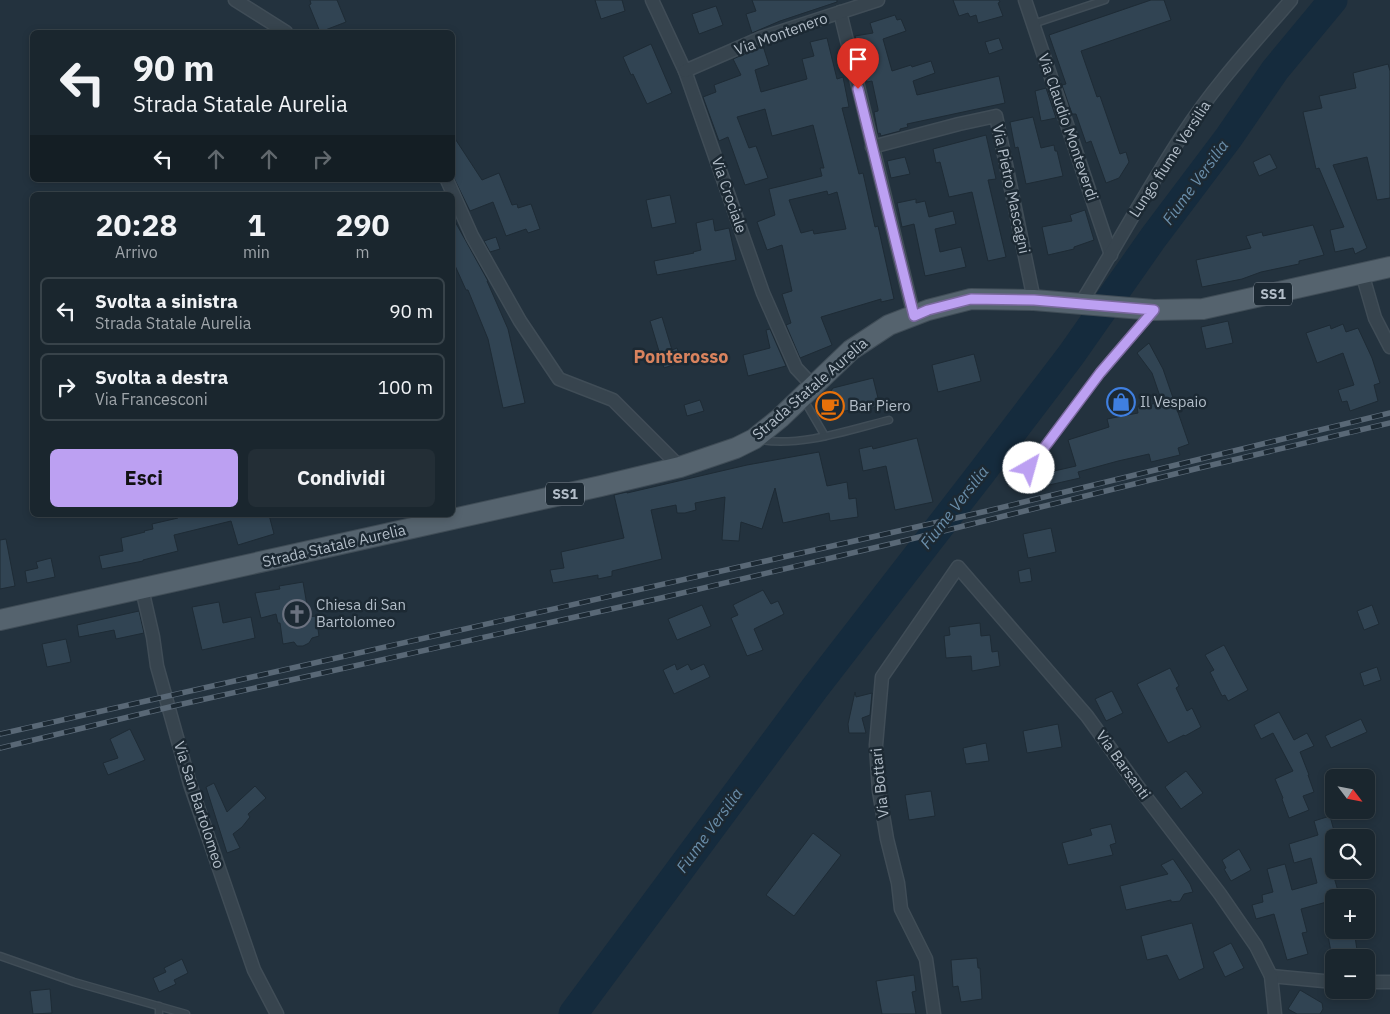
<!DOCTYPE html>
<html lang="it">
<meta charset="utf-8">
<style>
body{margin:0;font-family:"IBM Plex Sans",sans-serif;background:#232e36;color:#f1f3f6;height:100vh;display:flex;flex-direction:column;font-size:19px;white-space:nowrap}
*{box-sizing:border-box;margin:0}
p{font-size:16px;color:#9fa5aa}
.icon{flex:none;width:28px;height:28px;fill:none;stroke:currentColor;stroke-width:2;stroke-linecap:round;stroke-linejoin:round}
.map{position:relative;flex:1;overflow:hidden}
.details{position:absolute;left:30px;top:192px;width:425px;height:325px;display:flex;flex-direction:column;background:#1a262e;border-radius:8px;box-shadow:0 2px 8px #0003,0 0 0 1px #38434a}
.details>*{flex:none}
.guide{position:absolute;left:30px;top:30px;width:425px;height:152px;border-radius:8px;box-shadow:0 2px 8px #0003,0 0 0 1px #38434a;background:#1a262e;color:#f1f3f6;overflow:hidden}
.needle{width:32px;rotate:122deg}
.controls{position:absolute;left:1325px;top:769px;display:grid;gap:10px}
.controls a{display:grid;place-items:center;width:50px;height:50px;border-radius:8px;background:#1a262e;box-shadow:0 2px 8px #0003,0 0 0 1px #38434a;font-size:25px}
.pin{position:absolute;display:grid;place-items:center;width:42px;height:42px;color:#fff;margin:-51px -21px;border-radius:50% 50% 50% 0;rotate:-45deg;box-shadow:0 0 5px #0007}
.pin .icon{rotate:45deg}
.me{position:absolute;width:55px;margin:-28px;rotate:38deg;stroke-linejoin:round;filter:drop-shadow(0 0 4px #0008)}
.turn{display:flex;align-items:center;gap:18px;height:105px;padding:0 20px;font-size:22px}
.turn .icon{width:65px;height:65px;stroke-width:2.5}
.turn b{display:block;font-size:35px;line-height:42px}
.lanes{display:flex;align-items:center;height:48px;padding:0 20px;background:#0003;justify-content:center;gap:25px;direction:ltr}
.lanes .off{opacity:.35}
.eta{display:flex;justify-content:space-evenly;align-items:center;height:85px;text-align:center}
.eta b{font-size:30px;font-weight:700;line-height:35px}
.button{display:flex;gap:10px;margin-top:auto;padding:10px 20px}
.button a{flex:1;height:58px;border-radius:8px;background:#bca0f2;color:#111;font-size:20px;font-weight:700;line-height:58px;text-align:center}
.button a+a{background:#232e36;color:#f1f3f6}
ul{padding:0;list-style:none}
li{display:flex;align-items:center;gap:15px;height:68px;margin:0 10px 8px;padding:0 10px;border:2px solid #38434a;border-radius:8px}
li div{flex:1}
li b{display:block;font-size:19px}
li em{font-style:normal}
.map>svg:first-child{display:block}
</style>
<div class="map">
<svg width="1390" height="1014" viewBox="0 0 1390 1014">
<rect width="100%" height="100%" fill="#23323e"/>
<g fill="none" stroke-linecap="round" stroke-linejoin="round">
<path stroke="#152b3d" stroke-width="29" d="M573 1014 814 689 982 472 1071 355 1153 238 1229 137 1275 70 1333 0"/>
</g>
<g fill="#314453" stroke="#1e2b35" fill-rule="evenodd">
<path d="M310 0H337L346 22 320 32 309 5 311 4Z"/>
<path d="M595 0H622L625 11 601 19Z"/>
<path d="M752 0H837V2L780 21 752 33 746 14 756 11Z"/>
<path d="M953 0H999L1000 2 998 3 1003 16 978 23 976 15 970 17 968 13 959 16Z"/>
<path d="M1151 0H1164L1171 20 1081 51 1097 97 1100 96 1120 154 1126 152 1129 162 1119 178 1106 183 1091 141 1086 143 1076 114H1072L1062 85 1066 84 1049 35Z"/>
<path d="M716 6 723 25 699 34 692 14Z"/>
<path d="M895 15 897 20 901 19 906 31 883 39 892 71 911 65 912 67 931 61 935 73 913 81 917 95 999 76 1005 103 907 124 908 127 900 129V131L881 136 880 133 878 134 874 112 878 111V109L872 81 867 82 855 36 873 33 870 23Z"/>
<path d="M827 38 837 79 843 77 849 107 842 108 859 174 863 173 875 227 878 226 894 299 881 302V299L821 317 832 345 800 358 786 325 791 323 782 294 792 291 782 245 767 250 757 222 775 215 769 189 822 176 820 168H824L813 125 772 136 765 109 737 117 749 148 756 146 768 178 745 185 728 137 719 141 703 97 716 92 714 85 741 75 733 59 763 46 769 65 755 70 761 92 807 79 802 59 814 56 810 42ZM827 191 828 195 837 192 846 229 814 234 813 230 801 233 789 200Z"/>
<path d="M999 38 1003 49 989 54 985 42Z"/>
<path d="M651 44 672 93 647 104 633 74 631 75 623 57Z"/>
<path d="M1388 64 1390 71V198L1377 200 1367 157 1333 165 1367 248 1355 254 1353 248 1335 252 1330 230 1344 227 1319 168 1316 169 1303 112 1322 108 1319 96 1356 88 1353 73Z"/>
<path d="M1046 88 1056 118 1041 121 1035 91Z"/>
<path d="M1033 117 1041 148 1054 145 1055 151H1057L1063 176 1026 184 1018 147 1015 148 1010 122Z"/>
<path d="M452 134 482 180 499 173 512 205 517 204 518 208 531 204 540 229 528 233 526 229 506 236 493 202 470 211 452 174Z"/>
<path d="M986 135 996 179 988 180 1006 257 988 261 972 192 949 197 940 162 936 163 933 149Z"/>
<path d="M1270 154 1277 168 1259 176 1253 162Z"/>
<path d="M905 157 910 174 891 178 887 161Z"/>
<path d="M670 195 676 223 652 228 646 200Z"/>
<path d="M916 199V203L925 201 929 217 953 211 956 224 935 229 940 252 961 247 966 267 925 276 914 224 902 227 897 203Z"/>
<path d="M1085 210 1094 240 1074 247V249L1048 255 1042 227 1072 221 1070 215Z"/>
<path d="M452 216 488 281H487L508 329 525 403 503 408 488 339 468 290H466L452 259Z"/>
<path d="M713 219 715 231 729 228 736 260 657 275 654 261 694 253 693 252 701 250 696 223Z"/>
<path d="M1313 225 1324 255 1299 261V264L1261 272 1242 279 1202 287 1196 260 1251 248 1246 236 1262 232 1263 236Z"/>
<path d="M496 237 500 249 490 252 484 241Z"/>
<path d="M662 317 672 350 677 348 682 362 664 368 650 321Z"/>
<path d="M1228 321 1233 343 1206 349 1201 327Z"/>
<path d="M1343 324 1346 332 1358 328 1372 358 1380 383 1374 385 1378 401 1350 411 1347 401 1342 402 1338 390 1354 385 1343 353 1317 363 1306 333 1330 325 1331 329Z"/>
<path d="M770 329 786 366 748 376 743 355 770 348 766 330Z"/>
<path d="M1149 343 1163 369 1189 444 1178 448 1180 455 1151 462 1149 454 1118 461 1078 472 1080 478 1027 490 1037 475 1076 466 1068 440 1109 427 1107 419 1138 413 1137 407 1162 402 1152 373 1137 353Z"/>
<path d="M974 354 981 381 938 392 932 365Z"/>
<path d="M873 378 880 406 868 409 867 406 828 415 825 400 833 388Z"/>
<path d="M700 400 704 411 687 416 684 405Z"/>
<path d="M917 438 933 502 895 510 886 466 863 471 859 449 872 446 873 449Z"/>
<path d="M819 452 827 486 847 482 849 499 856 498 858 517 830 521 829 513 783 523 775 488 762 529 741 522 739 541 722 540 725 497 695 503 696 510 685 513H677L676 505 651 510 662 559 612 571V576L598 579V575L553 583 550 570 564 568 561 552 624 538 614 495 627 492V493L747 465Z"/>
<path d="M177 515H269L274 534 238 545 231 521 174 535 178 551 143 560V561L102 569 99 556 123 551 121 538 145 532 144 531 153 529 152 524 178 518Z"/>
<path d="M1051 528 1056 552 1028 558 1023 534Z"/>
<path d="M6 539 15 586 0 589V540Z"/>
<path d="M51 558 55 577 27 583 25 571 38 568 36 562Z"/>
<path d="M1030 568 1032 581 1020 583 1018 571Z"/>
<path d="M303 582 309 617 316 616 319 636 312 638 309 643 303 646H297L294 642 283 644 280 623H278L276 614 261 618 255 593 280 589 279 586Z"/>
<path d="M763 590 771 604 778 601 784 614 754 629 763 650 747 656 731 618 738 615 733 605Z"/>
<path d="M219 602 223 623 251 617 255 638 202 650 192 607Z"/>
<path d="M702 605 711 626 677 640 668 619Z"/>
<path d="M1372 605 1379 624 1364 630 1357 611Z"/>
<path d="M139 611 144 633 116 639 114 630 79 637 77 625Z"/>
<path d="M980 623 981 636 990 635 992 652 998 651 1000 666 972 671 971 656 946 658 944 636 950 635 949 627Z"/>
<path d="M66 639 71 662 47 667 42 644Z"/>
<path d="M1224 645 1248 690 1228 701 1225 695 1222 696 1210 672 1214 670 1205 655Z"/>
<path d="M675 664 677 670 688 664 691 670 704 664 710 677 674 694 663 670Z"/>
<path d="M1377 667 1381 680 1364 686 1360 673Z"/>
<path d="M1170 668 1179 686 1176 688 1187 711 1192 708 1201 727 1185 736 1184 735 1168 743 1137 684Z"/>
<path d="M1112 691 1123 713 1106 721 1095 699Z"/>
<path d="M855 692 856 697 872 693 870 715 862 718 866 733H849L848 724Z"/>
<path d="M1279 712 1294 740 1307 733 1314 746 1300 752 1309 775H1308L1314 792 1303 796 1309 810 1289 818 1282 799 1283 798 1275 779 1293 771 1273 733 1261 739 1254 725Z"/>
<path d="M1361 719 1367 732 1331 748 1325 736Z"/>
<path d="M1058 724 1062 747 1027 753 1023 731Z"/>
<path d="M130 729 145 760 108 775 103 763 118 758 110 739Z"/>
<path d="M986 743 989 761 966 764 963 748Z"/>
<path d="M1186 771 1203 793 1181 809 1165 787Z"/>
<path d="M214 783 227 812 255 786 266 798 248 814 250 817 242 827 233 834 240 848 227 853 206 787Z"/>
<path d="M931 791 935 816 909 820 905 795Z"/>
<path d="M1330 816 1336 838H1334V877L1338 891 1335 892 1336 898H1334V900L1301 909 1307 932 1302 933 1308 954 1287 960 1274 914 1256 919 1252 905 1263 902 1262 895 1273 892 1267 869 1285 864 1292 890 1317 883 1311 858 1294 863 1289 844 1318 835 1314 821Z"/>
<path d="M1111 824 1116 843 1110 845 1113 855 1068 865 1062 843 1092 835 1090 829Z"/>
<path d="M813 833 841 855 794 916 766 895Z"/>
<path d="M1239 849 1251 870 1231 881 1224 869 1226 868 1222 860Z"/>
<path d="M1173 859 1190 884 1193 892 1184 894 1180 901 1171 902V900L1126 910 1120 886 1168 874 1161 865Z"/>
<path d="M1192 923 1204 968 1179 980 1167 955 1147 960 1141 936Z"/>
<path d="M1327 930H1354L1357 950 1346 952V955L1333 957 1332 952H1331Z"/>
<path d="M1231 943 1244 968 1225 977 1213 952Z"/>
<path d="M977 958 978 968H980L982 999 961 1002 958 986 953 987 951 960Z"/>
<path d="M182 959 188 973 174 980 176 984 159 992 153 978 166 972 164 968Z"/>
<path d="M914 975 916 991 912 992 916 1014H882L876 981Z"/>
<path d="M50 989 52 1013 33 1014 30 991Z"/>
<path d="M1300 990 1322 1003 1323 1009 1320 1014H1297L1288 1009Z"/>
</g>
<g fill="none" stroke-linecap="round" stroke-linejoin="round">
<defs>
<g id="lane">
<path d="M1033 24 1105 0"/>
<path d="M804 400 825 436"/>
<path d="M760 440C801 447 849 430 889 420"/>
<path d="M1029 468 1100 373 1152 313"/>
<path d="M0 956 74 982 186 1014"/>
<path d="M159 1006V1014"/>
</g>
<g id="street">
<path d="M235 0 286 32"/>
<path d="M652 0 685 71 763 293 796 368 813 386"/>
<path d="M1025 0 1111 255"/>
<path d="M840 12 914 316"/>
<path d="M685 71 761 38 878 0"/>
<path d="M872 147 959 124 996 116 1034 300"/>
<path d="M447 180 472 236 520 321 559 379 613 400 680 467"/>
<path d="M1362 273 1375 318 1390 347"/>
<path d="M1081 303C1116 247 1147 189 1183 134 1214 86 1254 43 1291 0"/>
<path d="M142 589 153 637 157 666 190 784 254 970 277 1014"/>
<path d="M1271 976 1334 982"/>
<path d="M1366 982H1390"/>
<path d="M934 1014 926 959 901 909 898 883 887 839 879 791 876 745 882 677 958 567 1087 716 1136 784 1220 894 1256 946 1271 976 1275 1014"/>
</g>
<path id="primary" d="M0 620 601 486 680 467 736 448 754 439 780 418 851 350 889 325 928 310 971 299 1034 300 1154 310 1203 309 1390 267"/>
</defs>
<use href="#lane" stroke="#404d57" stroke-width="9"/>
<use href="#street" stroke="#404d57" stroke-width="15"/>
<use href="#primary" stroke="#404d57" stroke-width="22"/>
<use href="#lane" stroke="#37444e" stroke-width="6"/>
<use href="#street" stroke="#37444e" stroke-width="12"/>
<use href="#primary" stroke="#55636e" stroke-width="20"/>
<defs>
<g id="rail">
<path d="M0 734 987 511 1390 413"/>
<path d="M0 748 178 705 661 598 903 541 1199 468 1390 423"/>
</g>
</defs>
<use href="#rail" stroke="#596876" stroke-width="5.5"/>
<use href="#rail" stroke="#1c2933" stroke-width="4" stroke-dasharray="11" stroke-linecap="butt"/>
</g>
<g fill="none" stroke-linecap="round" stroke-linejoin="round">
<defs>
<path id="route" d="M858 89 914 316 928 310 971 299 1034 300 1154 310 1100 373 1029 468"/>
</defs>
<use href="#route" stroke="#7a689d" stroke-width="12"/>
<use href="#route" stroke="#bca0f2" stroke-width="9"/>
</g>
<defs>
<symbol id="shop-ring" viewBox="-11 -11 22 22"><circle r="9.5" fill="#1c2933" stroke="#3f7fe0" stroke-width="1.5"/><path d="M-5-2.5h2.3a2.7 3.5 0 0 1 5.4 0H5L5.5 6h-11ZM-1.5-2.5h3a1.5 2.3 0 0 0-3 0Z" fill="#3f7fe0"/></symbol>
<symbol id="cafe-ring" viewBox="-11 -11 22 22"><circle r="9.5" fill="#1c2933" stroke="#e8710a" stroke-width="1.5"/><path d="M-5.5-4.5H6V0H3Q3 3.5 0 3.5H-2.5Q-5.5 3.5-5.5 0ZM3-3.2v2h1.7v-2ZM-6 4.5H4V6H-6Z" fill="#e8710a"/></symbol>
<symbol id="church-ring" viewBox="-11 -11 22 22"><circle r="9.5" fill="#1c2933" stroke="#6b7280" stroke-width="1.5"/><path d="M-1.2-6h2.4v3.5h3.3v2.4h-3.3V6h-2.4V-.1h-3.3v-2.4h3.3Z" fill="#6b7280"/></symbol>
</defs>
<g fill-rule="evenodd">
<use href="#shop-ring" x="1105" y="386" width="32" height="32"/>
<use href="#cafe-ring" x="814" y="390" width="32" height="32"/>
<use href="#church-ring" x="281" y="598" width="32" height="32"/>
</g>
<g text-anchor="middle" stroke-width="5" stroke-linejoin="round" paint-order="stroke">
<g fill="#1c2933" stroke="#86919c" stroke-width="1">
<rect x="1254" y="282.5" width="38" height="23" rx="4"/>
<rect x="546" y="482.5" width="38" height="23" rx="4"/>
</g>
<g font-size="14" font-weight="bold" fill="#b3bec9">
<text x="1273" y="299">SS1</text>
<text x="565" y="499">SS1</text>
</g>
<g font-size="15" fill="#b3bec9" stroke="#1c2933">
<text transform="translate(781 34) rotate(-20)" y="5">Via Montenero</text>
<text transform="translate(1068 127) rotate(71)" y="5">Via Claudio Monteverdi</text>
<text transform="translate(1170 159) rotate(-57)" y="5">Lungo fiume Versilia</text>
<text transform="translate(1011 189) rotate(78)" y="5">Via Pietro Mascagni</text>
<text transform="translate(729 195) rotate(71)" y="5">Via Crociale</text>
<text transform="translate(810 389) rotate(-41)" y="5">Strada Statale Aurelia</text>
<text transform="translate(334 546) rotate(-13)" y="5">Strada Statale Aurelia</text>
<text transform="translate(1123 765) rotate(54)" y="5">Via Barsanti</text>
<text transform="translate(880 783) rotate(-96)" y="5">Via Bottari</text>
<text transform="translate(199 805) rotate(72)" y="5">Via San Bartolomeo</text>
</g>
<g font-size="15" fill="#b3bec9" stroke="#1c2933" text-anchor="start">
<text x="1140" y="407">Il Vespaio</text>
<text x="849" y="411">Bar Piero</text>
<text x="316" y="610">Chiesa di San<tspan x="316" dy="17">Bartolomeo</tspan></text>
</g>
<g font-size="16" font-style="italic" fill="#6a8eaa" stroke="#1c2933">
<text transform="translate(1195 182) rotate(-54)" y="6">Fiume Versilia</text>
<text transform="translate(954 507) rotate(-52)" y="6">Fiume Versilia</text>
<text transform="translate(709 830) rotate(-54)" y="6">Fiume Versilia</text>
</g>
<g font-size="18" font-weight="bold" fill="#d9835e" stroke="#1c2933">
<text x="681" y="363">Ponterosso</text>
</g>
</g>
</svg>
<div class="controls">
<a><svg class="needle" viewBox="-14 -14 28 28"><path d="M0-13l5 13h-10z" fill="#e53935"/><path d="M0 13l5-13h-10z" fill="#9fa5aa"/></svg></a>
<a><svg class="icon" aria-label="search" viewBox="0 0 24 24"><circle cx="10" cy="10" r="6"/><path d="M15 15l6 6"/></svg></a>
<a>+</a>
<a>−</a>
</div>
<div class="pin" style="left:858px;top:89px;background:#d93025"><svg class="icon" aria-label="arrive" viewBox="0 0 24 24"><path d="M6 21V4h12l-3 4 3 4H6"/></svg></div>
<svg class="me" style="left:1029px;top:468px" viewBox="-20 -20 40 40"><circle r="19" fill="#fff"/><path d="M0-13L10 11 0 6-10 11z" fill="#bca0f2"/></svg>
<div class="guide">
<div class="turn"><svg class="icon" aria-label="left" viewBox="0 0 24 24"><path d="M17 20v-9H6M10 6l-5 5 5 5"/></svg><div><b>90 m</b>Strada Statale Aurelia</div></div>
<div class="lanes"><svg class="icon" aria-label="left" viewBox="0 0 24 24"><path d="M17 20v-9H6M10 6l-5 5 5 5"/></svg><svg class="icon off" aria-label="ahead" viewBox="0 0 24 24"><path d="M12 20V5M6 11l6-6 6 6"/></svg><svg class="icon off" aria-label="ahead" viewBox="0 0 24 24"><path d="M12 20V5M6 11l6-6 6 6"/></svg><svg class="icon off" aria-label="right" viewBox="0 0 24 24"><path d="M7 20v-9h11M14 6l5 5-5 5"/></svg></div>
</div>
<section class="details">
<div class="eta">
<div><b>20:28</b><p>Arrivo</p></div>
<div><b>1</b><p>min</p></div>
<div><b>290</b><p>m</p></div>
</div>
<ul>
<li><svg class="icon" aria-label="left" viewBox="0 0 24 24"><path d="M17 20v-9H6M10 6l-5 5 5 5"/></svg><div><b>Svolta a sinistra</b><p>Strada Statale Aurelia</p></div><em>90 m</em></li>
<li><svg class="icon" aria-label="right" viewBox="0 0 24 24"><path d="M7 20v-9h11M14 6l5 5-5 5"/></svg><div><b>Svolta a destra</b><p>Via Francesconi</p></div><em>100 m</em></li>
</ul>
<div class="button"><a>Esci</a><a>Condividi</a></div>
</section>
</div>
